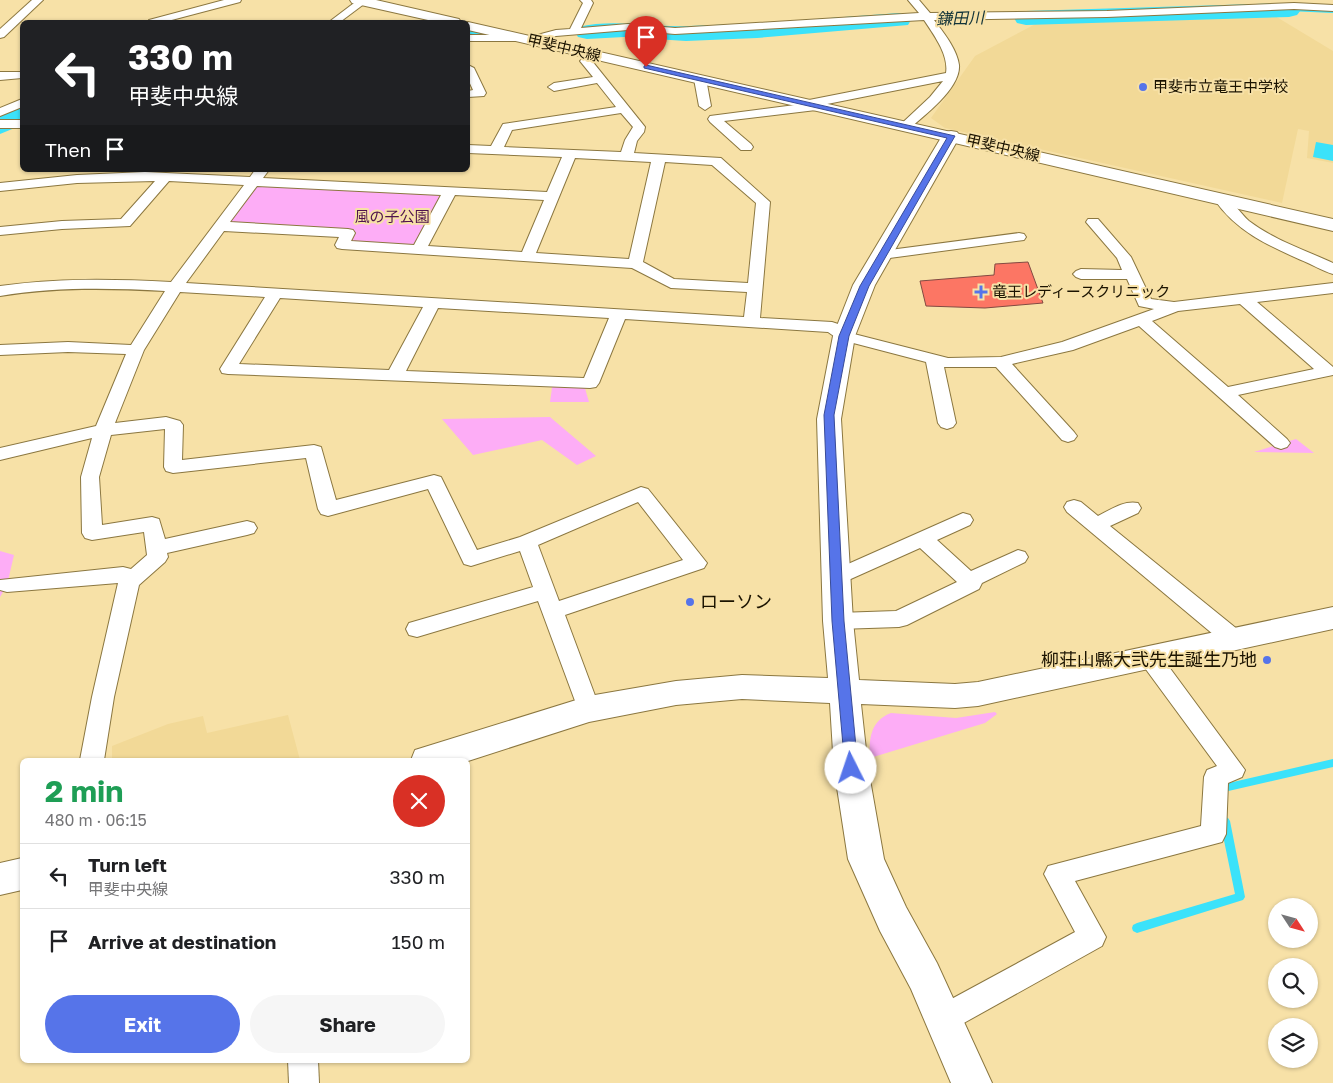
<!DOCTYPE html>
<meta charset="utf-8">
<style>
body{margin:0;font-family:"Golos Text","Noto Sans JP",sans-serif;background:#f6f6f6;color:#202124;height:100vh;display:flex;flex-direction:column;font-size:19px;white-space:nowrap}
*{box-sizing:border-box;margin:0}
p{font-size:16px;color:#757577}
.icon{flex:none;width:28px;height:28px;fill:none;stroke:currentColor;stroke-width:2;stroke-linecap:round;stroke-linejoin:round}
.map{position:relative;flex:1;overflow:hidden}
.side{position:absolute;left:20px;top:758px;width:450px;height:305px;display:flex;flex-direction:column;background:#fff;border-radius:8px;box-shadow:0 1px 4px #0004}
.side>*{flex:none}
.hud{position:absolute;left:20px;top:20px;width:450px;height:152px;border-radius:8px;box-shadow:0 1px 4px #0004;background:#202124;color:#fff;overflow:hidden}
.needle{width:32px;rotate:126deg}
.tools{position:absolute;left:1268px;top:898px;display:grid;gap:10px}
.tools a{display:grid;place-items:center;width:50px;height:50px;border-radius:50%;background:#fff;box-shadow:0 1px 4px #0004;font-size:25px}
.pin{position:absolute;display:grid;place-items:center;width:42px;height:42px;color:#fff;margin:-51px -21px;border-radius:50% 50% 50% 0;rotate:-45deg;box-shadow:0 0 5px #0007}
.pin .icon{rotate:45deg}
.me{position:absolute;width:55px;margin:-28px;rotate:356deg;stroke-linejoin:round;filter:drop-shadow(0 0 4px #0008)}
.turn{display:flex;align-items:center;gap:18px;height:105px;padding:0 25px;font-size:22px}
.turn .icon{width:65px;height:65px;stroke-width:2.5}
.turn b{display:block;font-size:35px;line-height:42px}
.then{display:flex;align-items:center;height:48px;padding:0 25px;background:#0003;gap:10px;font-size:19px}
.round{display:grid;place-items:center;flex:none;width:52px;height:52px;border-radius:26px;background:#f6f6f6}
.overview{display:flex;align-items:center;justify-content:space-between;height:85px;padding:0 25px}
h1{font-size:30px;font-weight:700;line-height:38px;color:#1e9e55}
.primary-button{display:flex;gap:10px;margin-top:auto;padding:10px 25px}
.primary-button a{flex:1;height:58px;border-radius:30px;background:#5674e9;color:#fff;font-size:20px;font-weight:700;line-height:58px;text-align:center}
.primary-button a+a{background:#f6f6f6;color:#202124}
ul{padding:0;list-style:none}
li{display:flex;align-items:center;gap:15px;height:65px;padding:0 25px;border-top:1px solid #e0e0e0}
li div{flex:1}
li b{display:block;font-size:19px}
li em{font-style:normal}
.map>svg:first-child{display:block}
</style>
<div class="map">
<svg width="1333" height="1083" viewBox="0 0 1333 1083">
<rect width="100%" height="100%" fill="#f7e1a7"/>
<g fill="#f2d997">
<path d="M1270 13 1333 51V163L1307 158 1309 131 1298 129 1282 203 945 128 931 118 975 56 1045 19Z"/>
<path d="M288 715 300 760H112V746L168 724 203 716 207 733Z"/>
</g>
<g fill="#fdadf6">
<path d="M256 182 441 191 421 247 351 242 352 233 225 224Z"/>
<path d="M553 381 584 385 589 402H550Z"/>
<path d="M550 417 596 456 577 465 542 440 473 455 442 419Z"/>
<path d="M1296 439 1314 453 1254 452Z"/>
<path d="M0 551 14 555 7 585 0 597Z"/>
<path d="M995 712 997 714 985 723 870 758C869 739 870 721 891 713L956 718Z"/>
</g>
<path fill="#3be2fa" d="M1316 142 1333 145V161L1313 157Z"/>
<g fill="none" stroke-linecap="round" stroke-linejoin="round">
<g fill="#3be2fa" fill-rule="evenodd">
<path d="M1289 9 1333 11V13L1288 11V9Z"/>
<path d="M1333 759V767L1224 792 1220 794 1217 793 1215 790 1217 786 1220 785Z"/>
<path d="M1225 817 1228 818 1230 821 1245 897 1243 900 1137 933 1133 931 1132 928 1133 925 1137 923 1235 894 1220 821 1222 818Z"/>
</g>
<g fill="#3be2fa" fill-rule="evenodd">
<path d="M1289 3 1297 5 1301 10 1297 15 1289 17 1026 25 1017 23 1014 18 1017 13 1026 11Z"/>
<path d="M899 13 908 15 911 20 908 25 757 38 686 41 624 37 587 39 578 37 575 32 578 27C615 18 652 28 689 26 759 24 829 18 899 13Z"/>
<path d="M489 27 498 29 501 34 498 39 468 42V28Z"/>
<path d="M22 107V125L0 134V114Z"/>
</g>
</g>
<path fill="#fc7664" stroke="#824a42" d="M1028 262 1043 303 985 308 926 306 920 281 994 275 995 264Z"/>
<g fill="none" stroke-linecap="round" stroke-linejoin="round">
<defs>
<g id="street">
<path d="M32 0H43L4 37 0 38V29Z"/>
<path d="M224 0H241L240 2 164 22H148L149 20Z"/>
<path d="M358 0 368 1 340 22H329Z"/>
<path d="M580 0H591L593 3 581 28 628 24 675 28 919 13 908 0H919L930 13 1107 11 1294 3 1333 5V11L1294 9 1107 17 934 20C943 32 957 49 959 65 961 88 925 115 909 129H901L899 126 930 97 943 81 822 105 820 109 816 110 724 121 751 144 753 147 751 150H741L710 122 708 119 710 116 803 104 809 100 946 73C949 55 934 35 924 20L675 34 628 30 556 36 530 43 526 42 524 40 526 38 556 30 570 29 583 3Z"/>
<path d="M468 35H519L525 38 519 41H468Z"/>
<path d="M593 52 599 55 592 61 645 127 644 132 637 141 634 153 721 158 770 202 760 318 832 322 838 324 850 333 948 358 1001 357 1062 342 1154 309 1139 306 1127 279H1081L1076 277 1073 274 1076 271 1081 269 1122 270 1117 258 1086 222 1088 219H1098L1131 257 1151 299 1174 302 1333 283V293L1257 302 1333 367V375L1238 395 1287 439 1290 443 1287 447 1281 449 1275 447 1139 326 1073 350 1012 364 1074 432 1077 436 1074 440 1068 442 1062 440 996 367H944L956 423 953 427 947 429 941 427 938 423 926 362 838 339 828 332 625 319 599 383 596 387 590 388 228 374 222 373 220 369 265 297 180 292 144 350 115 423 166 417 180 421 183 425 182 460 314 445 321 447 336 500 434 475 441 477 477 550 520 537 641 487 648 489 707 563 704 568 565 615 600 709 597 715 589 718 581 715 578 709 538 601 417 637 409 635 406 629 409 623 533 587 520 551 471 566 464 564 428 489 328 516 321 514 318 509 306 458 173 473 166 471 164 467 165 429 111 435 99 477 102 525 152 517 159 519 165 539 247 521 254 523 257 528 254 533 247 535 167 553 168 557 165 562 139 585 114 697 104 760H80L92 697 118 583 7 592 0 590V580L123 567 131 569 147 555 144 532 92 540 85 538 82 533 81 477 92 438 0 460V448L96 426 126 354 68 352 0 355V345L68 342 131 345 165 291C109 288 55 287 0 296V286C57 278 113 279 171 282L244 185 169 181 130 226 62 229 0 235V227L62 221 121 219 155 181 77 183 0 191V183L77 175 145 172 250 177 255 170H269L263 178 547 192 562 157 468 153V145L491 146 503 124 616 107 597 83 554 91 548 87 554 83 593 77 580 61 589 53ZM621 113 633 127 625 140 621 152 504 147 512 130ZM575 158 651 162 629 259 536 253ZM665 162 712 165 756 203 748 283 674 279 643 262ZM257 186 441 195 414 245 351 241 355 233 353 230 348 229 230 222ZM455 195 544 200 522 252 428 246ZM224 231 339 237 335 245 337 248 342 249 632 268 671 288 747 292 744 317 186 283ZM280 298 423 307 389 370 239 364ZM1240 304 1314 369 1228 387 1152 321 1178 311ZM438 308 609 318 584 378 406 371ZM638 502 683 560 559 601 538 545Z"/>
<path d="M468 65 474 68 486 93 484 96 468 97V91L473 90 468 79Z"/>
<path d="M0 72H22V78L0 80Z"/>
<path d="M700 75 706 79 711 106 705 110 699 106 694 79Z"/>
<path d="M22 99V107L0 116V108Z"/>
<rect x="0" y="120" width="22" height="8"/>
<path d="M1221 195C1230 197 1241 214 1249 221 1274 240 1305 250 1333 263V274C1322 271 1312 264 1301 260 1267 245 1236 231 1214 199Z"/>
<path d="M1019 233 1024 234 1026 237 1024 240 882 259 877 258 875 255 877 252 882 251Z"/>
<path d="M1074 500 1081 502 1098 516C1110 510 1124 500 1138 503L1141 508 1138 513 1110 526 1242 633 1245 639 1242 645 1234 647 1226 645 1067 512 1064 507 1067 502Z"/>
<path d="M963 513 970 515 973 520 970 525 937 540 971 571 1018 550 1025 552 1028 557 1025 562 982 583 979 589 907 625 899 627 838 629 830 627 827 621 830 615 838 613 896 611 957 582 920 548 844 582 837 584 830 582 827 577 830 572Z"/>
<path d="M1150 650 1158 652 1245 770 1242 777 1228 783 1226 834 1222 842 1075 881 1106 937 1102 946 953 1029 943 1033 933 1029 929 1019 933 1009 1075 932 1044 874 1048 866 1201 826 1204 777 1207 770 1217 766 1142 664 1139 658 1142 652Z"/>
<path d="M288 1060H318L319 1083H289Z"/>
</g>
<g id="secondary">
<path d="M951 131 957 132 960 136 875 285 855 336 841 419 853 621 859 680 955 684 978 682 1333 607V629L978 706 955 708 861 704 868 768 884 859 906 907 937 963 992 1083H951L911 989 880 931 848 859 834 768 830 703 742 699 676 705 589 722 468 761 411 760 415 750 589 696 676 681 742 675 828 678 823 621 817 419 833 336 853 285 942 136 945 132Z"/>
<path d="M22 858V890L0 895V863Z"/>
</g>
<g id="primary">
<path d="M350 0H376L459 19 461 22H437L352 3Z"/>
<path d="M464 22H468L1333 219V231L468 30V22Z"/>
</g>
</defs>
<use href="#street" stroke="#8b7740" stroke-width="2"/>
<use href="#secondary" stroke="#8b7740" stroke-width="2"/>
<use href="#primary" stroke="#8b7740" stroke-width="2"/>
<use href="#street" fill="#fff" fill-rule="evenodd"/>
<use href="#secondary" fill="#fff" fill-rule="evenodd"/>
<use href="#primary" fill="#fff" fill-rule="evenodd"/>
</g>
<path fill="#5674e9" stroke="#384b97" d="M646 65 955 136 869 286 849 336 834 415 844 621 858 768 856 772 851 773 847 772 845 768 832 621 824 415 839 336 860 286 947 138 644 68V66Z"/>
<g fill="#5674e9" stroke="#f7e1a7" stroke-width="2">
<circle cx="1143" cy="87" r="5"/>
<path d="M978.5 284.5h5v5h5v5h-5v5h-5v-5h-5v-5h5z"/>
<circle cx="690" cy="602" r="5"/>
<circle cx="1267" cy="660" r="5"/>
</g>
<g text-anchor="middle" stroke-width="4" stroke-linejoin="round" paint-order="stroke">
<g font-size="15" fill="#1b1300" stroke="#f7e1a7">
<text transform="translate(564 48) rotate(13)" y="5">甲斐中央線</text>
<text transform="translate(1003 148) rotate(13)" y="5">甲斐中央線</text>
</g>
<g font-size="15" fill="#1b1300" stroke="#f7e1a7" text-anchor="start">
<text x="1153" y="92">甲斐市立竜王中学校</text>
<text x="992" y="297">竜王レディースクリニック</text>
</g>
<g font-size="15" fill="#4f124d" stroke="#f7e1a7">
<text x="392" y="222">風の子公園</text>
</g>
<g font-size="16" font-style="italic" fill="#133439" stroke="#f7e1a7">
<text transform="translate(960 18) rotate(-2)" y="6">鎌田川</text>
</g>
<g font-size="18" fill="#1b1300" stroke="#f7e1a7" text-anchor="start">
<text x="700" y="608">ローソン</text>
<text x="1257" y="666" text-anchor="end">柳荘山縣大弐先生誕生乃地</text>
</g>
</g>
</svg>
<div class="tools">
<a><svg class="needle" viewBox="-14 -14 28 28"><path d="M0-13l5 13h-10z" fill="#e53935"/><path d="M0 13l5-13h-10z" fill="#757577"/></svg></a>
<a><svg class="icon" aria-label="search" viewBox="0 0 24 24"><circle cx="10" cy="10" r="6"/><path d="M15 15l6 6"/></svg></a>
<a><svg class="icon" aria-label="layers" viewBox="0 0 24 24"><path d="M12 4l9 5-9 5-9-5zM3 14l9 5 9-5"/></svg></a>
</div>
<div class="pin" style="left:646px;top:67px;background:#d93025"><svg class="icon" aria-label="arrive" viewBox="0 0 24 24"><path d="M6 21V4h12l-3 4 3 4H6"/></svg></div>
<svg class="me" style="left:851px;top:768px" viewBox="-20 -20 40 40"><circle r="19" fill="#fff"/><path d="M0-13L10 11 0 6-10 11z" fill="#5674e9"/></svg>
<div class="hud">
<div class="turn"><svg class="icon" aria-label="left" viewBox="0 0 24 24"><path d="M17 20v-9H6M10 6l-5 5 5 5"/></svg><div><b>330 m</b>甲斐中央線</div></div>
<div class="then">Then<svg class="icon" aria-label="arrive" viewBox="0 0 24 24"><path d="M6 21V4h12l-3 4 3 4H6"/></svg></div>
</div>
<section class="side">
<div class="overview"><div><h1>2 min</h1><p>480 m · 06:15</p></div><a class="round" style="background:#d93025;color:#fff"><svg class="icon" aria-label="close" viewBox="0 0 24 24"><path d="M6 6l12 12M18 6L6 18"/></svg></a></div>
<ul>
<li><svg class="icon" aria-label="left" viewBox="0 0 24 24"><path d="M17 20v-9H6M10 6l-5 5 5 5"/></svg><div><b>Turn left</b><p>甲斐中央線</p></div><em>330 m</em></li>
<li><svg class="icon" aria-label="arrive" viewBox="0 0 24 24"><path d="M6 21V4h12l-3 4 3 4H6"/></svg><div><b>Arrive at destination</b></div><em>150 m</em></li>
</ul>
<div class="primary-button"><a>Exit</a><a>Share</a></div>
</section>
</div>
